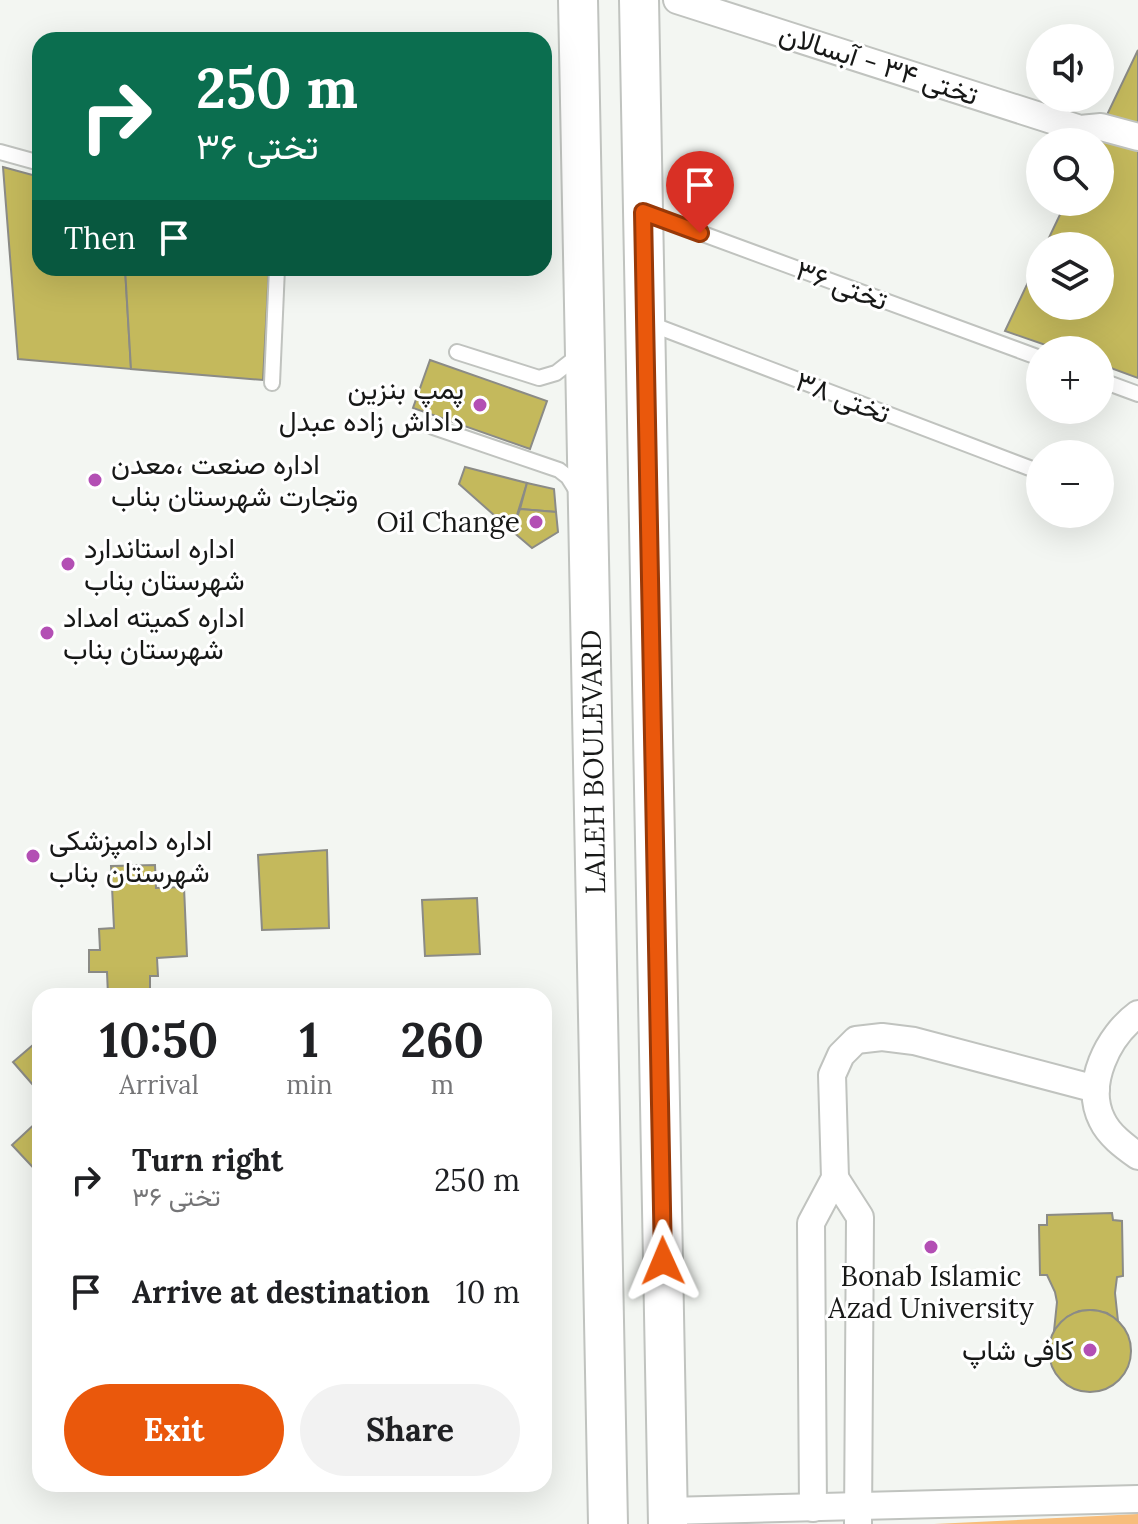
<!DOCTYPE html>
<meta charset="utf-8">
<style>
body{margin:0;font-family:Lora,Vazirmatn,serif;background:#f2f2f2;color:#202124;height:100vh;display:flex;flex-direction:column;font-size:30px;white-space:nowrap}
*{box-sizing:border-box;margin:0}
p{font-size:26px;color:#757577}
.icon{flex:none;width:44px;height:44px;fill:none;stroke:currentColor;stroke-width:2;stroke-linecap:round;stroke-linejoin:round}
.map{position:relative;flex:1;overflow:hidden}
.drawer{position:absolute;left:32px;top:988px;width:520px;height:504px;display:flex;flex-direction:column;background:#fff;border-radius:24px;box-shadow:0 8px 32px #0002}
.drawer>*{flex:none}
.guide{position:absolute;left:32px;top:32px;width:520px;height:244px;border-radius:24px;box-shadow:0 8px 32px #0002;background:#0b6e4f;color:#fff;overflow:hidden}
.controls{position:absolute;left:1026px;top:24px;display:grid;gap:16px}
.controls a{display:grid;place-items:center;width:88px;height:88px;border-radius:50%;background:#fff;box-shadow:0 8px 32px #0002;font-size:40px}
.pin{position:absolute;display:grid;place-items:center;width:68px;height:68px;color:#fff;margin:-82px -34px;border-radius:50% 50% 50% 0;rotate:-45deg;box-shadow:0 0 8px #0007}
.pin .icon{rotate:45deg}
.me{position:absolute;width:88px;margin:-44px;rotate:359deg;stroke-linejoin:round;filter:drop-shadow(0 0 6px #0008)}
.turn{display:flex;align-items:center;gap:28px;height:168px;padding:0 32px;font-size:36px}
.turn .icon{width:104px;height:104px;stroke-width:2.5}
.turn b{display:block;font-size:56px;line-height:68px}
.then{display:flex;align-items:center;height:76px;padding:0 32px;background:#0003;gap:16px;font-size:30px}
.eta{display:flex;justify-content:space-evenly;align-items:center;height:136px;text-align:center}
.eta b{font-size:48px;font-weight:700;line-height:56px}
.primary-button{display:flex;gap:16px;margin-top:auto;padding:16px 32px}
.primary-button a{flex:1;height:92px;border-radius:48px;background:#ea580c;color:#fff;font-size:32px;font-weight:700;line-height:92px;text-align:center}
.primary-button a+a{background:#f2f2f2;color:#202124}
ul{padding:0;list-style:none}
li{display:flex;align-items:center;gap:24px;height:112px;padding:0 32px}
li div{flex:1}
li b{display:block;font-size:30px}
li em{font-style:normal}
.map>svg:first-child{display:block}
</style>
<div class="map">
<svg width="1138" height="1524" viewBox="0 0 1138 1524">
<rect width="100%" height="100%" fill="#f3f6f2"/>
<path fill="#f7bd7b" d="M1138 1514V1524H934Z"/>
<g fill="#c4b95c" stroke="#8b8b86" stroke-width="2">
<path d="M1138 50V378L1100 364V350H1060L1005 331 1040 257V306H1100V246H1045L1066 202H1100V142H1094Z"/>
<path d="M3 167 40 177V268H125L131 369 18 359Z"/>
<path d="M125 268H269L263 380 131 369Z"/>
<path d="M430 360 547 401 530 449 413 408Z"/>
<path d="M465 467 527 483 512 531 459 484Z"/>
<path d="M527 483 554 489 556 512 520 509Z"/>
<path d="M520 509 556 512 558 532 532 548 512 531Z"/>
<path d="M327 850 329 928 262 930 258 855Z"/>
<path d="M155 865 156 888 184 887 187 956 157 958 158 976H150V993L108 995 107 972H89V950H100L99 929 114 928 111 866Z"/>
<path d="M477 898 480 954 425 956 422 900Z"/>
<path d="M40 1039V1093L13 1062Z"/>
<path d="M40 1119V1175L12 1145Z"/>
<path d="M1112 1213 1113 1220 1122 1221 1123 1276 1117 1277 1115 1293 1118 1321 1107 1313 1093 1310 1079 1311 1067 1317 1054 1331 1057 1302 1055 1292 1047 1275H1040L1039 1225H1047V1215Z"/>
<circle cx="1090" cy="1351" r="41"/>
</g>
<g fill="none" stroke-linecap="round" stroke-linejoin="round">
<defs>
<g id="lane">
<path d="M0 152 40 163"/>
<path d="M646 213 1040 358"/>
<path d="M648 323 1040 472"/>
<path d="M457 352 539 378 556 373 579 355"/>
<path d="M1100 380 1138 394"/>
<path d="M272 383 277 268"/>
<path d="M433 427 559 470 568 477 578 493"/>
<path d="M1100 494 1102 495"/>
</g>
<g id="street">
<path d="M677 0 1080 129 1101 127 1138 137"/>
<path d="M1138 1014C1108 1036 1084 1084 1102 1120 1109 1135 1124 1146 1138 1156"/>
<path d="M835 1178 860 1217 858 1524"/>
<path d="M813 1508 811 1223 835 1178 832 1075 841 1055 856 1040 882 1037 914 1041 1096 1089"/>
<path d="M668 1511 1138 1499"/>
</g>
<g id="secondary">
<path d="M578 0 608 1524"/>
<path d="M639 0 668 1524"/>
</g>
</defs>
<use href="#lane" stroke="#c0c3bf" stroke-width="18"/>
<use href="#street" stroke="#c0c3bf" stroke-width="30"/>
<use href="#secondary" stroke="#c0c3bf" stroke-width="42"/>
<use href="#lane" stroke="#fff" stroke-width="14"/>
<use href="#street" stroke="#fff" stroke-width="26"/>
<use href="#secondary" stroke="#fff" stroke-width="38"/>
</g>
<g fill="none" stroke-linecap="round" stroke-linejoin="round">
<defs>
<path id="route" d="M663 1261 643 212 700 233"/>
</defs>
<use href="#route" stroke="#983908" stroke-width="20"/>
<use href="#route" stroke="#ea580c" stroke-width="14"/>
</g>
<g fill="#b34fb4" stroke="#fff" stroke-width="3">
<circle cx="480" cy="405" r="8"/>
<circle cx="95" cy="480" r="8"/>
<circle cx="536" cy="522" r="8"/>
<circle cx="68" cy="564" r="8"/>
<circle cx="47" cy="633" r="8"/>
<circle cx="33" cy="856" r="8"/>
<circle cx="931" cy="1247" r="8"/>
<circle cx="1090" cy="1350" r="8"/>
</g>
<g text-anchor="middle" stroke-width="6" stroke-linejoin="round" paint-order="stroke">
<g font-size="28" fill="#171817" stroke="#fff">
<text transform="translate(879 64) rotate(18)" y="10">تختی ۳۴ - آبسالان</text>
<text transform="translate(842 285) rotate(20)" y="10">تختی ۳۶</text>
<text transform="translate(843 397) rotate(21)" y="10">تختی ۳۸</text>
<text transform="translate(593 762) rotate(-91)" y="10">LALEH BOULEVARD</text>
</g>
<g font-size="28" fill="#171817" stroke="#fff" text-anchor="start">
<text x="464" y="399" text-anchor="end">پمپ بنزین<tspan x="464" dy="32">داداش زاده عبدل</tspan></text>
<text x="111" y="474">اداره صنعت ،معدن<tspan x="111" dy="32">وتجارت شهرستان بناب</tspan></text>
<text x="520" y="532" text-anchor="end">Oil Change</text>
<text x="84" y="558">اداره استاندارد<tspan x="84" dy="32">شهرستان بناب</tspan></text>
<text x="63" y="627">اداره کمیته امداد<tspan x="63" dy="32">شهرستان بناب</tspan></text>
<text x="49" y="850">اداره دامپزشکی<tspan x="49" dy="32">شهرستان بناب</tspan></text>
<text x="931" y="1286" text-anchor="middle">Bonab Islamic<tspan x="931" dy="32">Azad University</tspan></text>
<text x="1074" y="1360" text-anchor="end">کافی شاپ</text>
</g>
</g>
</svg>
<div class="controls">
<a><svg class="icon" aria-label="sound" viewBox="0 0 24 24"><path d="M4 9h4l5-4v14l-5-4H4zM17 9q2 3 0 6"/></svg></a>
<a><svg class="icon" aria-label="search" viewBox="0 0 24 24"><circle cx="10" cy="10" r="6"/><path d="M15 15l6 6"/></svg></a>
<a><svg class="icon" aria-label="layers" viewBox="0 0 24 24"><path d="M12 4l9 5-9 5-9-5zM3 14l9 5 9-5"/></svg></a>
<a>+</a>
<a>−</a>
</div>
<div class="pin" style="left:700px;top:233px;background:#d93025"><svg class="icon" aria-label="arrive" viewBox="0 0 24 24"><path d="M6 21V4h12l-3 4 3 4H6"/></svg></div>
<svg class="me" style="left:663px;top:1261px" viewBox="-20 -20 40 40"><path d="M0-17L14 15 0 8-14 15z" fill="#ea580c" stroke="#fff" stroke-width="4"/></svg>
<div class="guide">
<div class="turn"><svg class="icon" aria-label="right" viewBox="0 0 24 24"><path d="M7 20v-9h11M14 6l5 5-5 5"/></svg><div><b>250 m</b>تختی ۳۶</div></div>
<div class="then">Then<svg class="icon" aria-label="arrive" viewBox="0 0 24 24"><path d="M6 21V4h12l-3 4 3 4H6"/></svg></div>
</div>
<section class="drawer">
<div class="eta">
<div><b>10:50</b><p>Arrival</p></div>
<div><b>1</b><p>min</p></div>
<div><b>260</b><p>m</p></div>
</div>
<ul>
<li><svg class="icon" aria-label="right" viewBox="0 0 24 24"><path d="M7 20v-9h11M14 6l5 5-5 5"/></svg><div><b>Turn right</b><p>تختی ۳۶</p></div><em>250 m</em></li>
<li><svg class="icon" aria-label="arrive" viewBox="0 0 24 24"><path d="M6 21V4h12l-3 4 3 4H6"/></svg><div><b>Arrive at destination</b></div><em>10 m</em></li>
</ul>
<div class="primary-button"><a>Exit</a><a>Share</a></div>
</section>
</div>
